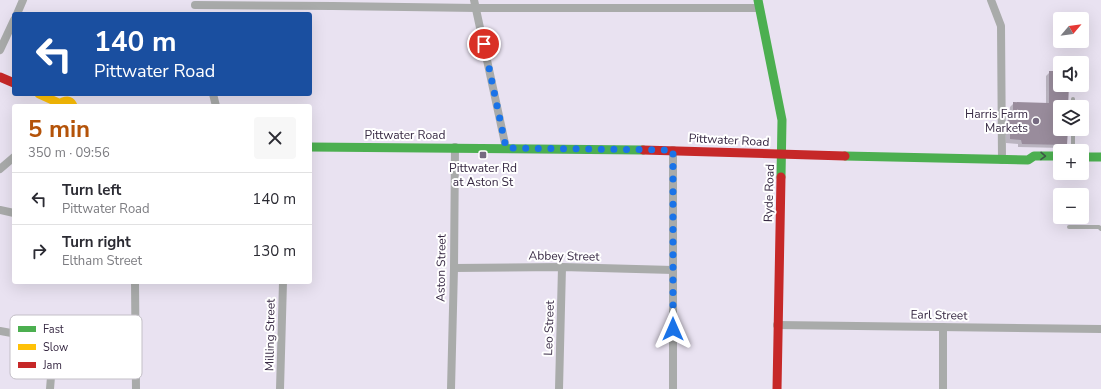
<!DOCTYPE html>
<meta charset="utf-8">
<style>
body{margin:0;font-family:"Nunito Sans",sans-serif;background:#f7f7f7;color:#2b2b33;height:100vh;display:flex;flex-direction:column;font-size:15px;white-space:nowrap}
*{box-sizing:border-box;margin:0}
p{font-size:13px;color:#7c7c81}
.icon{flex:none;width:22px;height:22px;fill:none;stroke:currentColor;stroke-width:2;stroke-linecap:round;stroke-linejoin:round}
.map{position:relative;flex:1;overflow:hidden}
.details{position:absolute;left:12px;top:104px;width:300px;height:180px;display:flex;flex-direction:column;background:#fff;border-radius:4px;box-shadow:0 4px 16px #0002}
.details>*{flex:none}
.top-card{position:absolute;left:12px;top:12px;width:300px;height:84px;border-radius:4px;box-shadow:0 4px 16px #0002;background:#1a4fa0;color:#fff;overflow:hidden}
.needle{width:26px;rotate:61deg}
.buttons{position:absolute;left:1053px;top:12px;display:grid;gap:8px}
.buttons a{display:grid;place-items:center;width:36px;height:36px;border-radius:4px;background:#fff;box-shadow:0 4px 16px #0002;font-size:20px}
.pin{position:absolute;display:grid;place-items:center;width:34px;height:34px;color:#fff;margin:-17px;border:2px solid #fff;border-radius:50%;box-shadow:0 1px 4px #0007}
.me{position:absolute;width:44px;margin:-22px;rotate:0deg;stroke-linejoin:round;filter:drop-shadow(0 0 3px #0008)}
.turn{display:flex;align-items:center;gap:14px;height:84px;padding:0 16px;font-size:18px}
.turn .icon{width:52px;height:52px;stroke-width:2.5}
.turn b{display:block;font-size:28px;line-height:34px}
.round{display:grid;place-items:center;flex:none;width:42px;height:42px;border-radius:4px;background:#f7f7f7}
.summary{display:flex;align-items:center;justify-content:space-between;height:68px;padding:0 16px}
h1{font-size:24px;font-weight:700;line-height:30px;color:#b45309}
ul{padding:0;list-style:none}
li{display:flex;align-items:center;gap:12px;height:52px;padding:0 16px;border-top:1px solid #e1e1e2}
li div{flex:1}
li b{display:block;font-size:15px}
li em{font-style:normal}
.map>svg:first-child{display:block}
</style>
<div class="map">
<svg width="1101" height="389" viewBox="0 0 1101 389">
<rect width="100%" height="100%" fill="#e9e2f1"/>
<path fill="#0003" d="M1050 72H1060V85H1067V107H1060V129H1066V144L1063 148 1018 147V144L1006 143V135H1004V123L1008 120H1010V107L1014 103 1046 104V76Z"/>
<path fill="#998c9c" d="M1049 71H1060V85H1069L1068 107H1060V129H1068L1067 145 1022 144 1021 140 1010 139V132H1007L1008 119H1013V102L1049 103Z"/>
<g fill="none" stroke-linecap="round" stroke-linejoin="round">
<g stroke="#a9abaa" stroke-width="4">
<path d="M1073 107V99"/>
<path d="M1073 151V129"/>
<path d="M1069 227H1099L1101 229"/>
</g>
<g stroke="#a9abaa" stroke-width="8">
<path d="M474 0 506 148"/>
<path d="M991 0 1001 26 1002 160"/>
<path d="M195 5 333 6 476 8H759"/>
<path d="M17 14 23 0"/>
<path d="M0 50 14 20"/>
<path d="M213 94 216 106"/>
<path d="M0 169 14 157"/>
<path d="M0 210 14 213"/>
<path d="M454 268 562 267 673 270"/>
<path d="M135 282 136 389"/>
<path d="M777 325 1101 329"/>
<path d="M943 327V389"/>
<path d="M0 331 44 339 51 344 53 352 50 389"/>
<path d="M280 389 283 282"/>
<path d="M451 389 454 268 455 147"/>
<path d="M559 389 562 267"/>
<path d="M673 389V150"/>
</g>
<g stroke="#4caf50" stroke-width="9">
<path d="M758 0 782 120 781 177"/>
<path d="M310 147 643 150"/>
<path d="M845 156 1028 160 1034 156H1060"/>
<path d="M1082 157H1101"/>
</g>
<g stroke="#ffc107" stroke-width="9">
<path d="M39 94 61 104"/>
<path d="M61 106 63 102C68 100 71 101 73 106"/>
</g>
<g stroke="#c62828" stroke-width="9">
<path d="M0 77 14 83"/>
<path d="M643 150 845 156"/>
<path d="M777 389 781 177"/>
</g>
</g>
<defs><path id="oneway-chevron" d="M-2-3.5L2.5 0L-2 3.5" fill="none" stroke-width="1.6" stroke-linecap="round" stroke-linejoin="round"/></defs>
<use stroke="#3f5948" href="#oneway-chevron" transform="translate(1043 156) rotate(1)"/>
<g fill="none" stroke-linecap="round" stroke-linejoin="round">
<path stroke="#1a73e8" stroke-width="7" stroke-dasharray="0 12.6" d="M484 44 506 148 673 150V329"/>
</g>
<g fill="#766a81" stroke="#fff" stroke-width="1.5">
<circle cx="1036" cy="121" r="4"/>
<rect x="479" y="151" width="8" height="8" rx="2"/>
</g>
<g text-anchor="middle" stroke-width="4" stroke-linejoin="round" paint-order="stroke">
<g font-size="12" fill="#382a44" stroke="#fff" text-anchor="end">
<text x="1028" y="118">Harris Farm<tspan x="1028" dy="14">Markets</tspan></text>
<text x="483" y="172" text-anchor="middle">Pittwater Rd<tspan x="483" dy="14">at Aston St</tspan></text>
</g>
<g font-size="12" fill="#382a44" stroke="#fff">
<text x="405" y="139">Pittwater Road</text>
<text transform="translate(729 140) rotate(3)" y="4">Pittwater Road</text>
<text transform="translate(769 193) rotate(-88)" y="4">Ryde Road</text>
<text transform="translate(564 256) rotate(1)" y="4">Abbey Street</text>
<text transform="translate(441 268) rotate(-89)" y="4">Aston Street</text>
<text transform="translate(939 315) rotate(1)" y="4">Earl Street</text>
<text transform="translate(549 328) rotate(-88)" y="4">Leo Street</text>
<text transform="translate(270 335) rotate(-89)" y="4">Milling Street</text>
</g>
</g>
<rect x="10" y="315" width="132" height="64" rx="6" fill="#fff" stroke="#c3bfc7" stroke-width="1"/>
<rect x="18" y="326" width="18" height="6" fill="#4caf50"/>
<rect x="18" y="344" width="18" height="6" fill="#ffc107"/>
<rect x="18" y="362" width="18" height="6" fill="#c62828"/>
<g font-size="11" fill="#382a44">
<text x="43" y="333">Fast</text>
<text x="43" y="351">Slow</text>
<text x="43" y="369">Jam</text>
</g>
</svg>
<div class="buttons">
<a><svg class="needle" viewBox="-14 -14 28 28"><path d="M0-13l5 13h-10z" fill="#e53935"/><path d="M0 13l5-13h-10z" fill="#7c7c81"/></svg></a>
<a><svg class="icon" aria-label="sound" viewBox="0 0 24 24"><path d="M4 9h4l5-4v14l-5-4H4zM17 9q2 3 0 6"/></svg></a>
<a><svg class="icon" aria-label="layers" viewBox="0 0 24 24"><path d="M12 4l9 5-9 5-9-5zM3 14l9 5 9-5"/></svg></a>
<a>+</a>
<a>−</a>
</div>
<div class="pin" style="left:484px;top:44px;background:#d93025"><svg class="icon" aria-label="arrive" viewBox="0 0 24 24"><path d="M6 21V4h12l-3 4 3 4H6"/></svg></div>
<svg class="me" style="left:673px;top:329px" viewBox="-20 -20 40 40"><path d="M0-17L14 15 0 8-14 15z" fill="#1a73e8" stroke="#fff" stroke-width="4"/></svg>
<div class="top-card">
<div class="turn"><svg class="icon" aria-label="left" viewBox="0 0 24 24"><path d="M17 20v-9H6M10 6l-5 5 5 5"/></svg><div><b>140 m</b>Pittwater Road</div></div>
</div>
<section class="details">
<div class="summary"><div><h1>5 min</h1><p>350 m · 09:56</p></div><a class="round"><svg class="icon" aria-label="close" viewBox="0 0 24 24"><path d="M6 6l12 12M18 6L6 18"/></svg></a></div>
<ul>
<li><svg class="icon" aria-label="left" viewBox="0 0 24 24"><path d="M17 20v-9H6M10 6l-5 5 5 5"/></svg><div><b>Turn left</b><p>Pittwater Road</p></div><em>140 m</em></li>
<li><svg class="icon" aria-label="right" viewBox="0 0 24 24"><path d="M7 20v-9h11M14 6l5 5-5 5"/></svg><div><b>Turn right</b><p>Eltham Street</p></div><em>130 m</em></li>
</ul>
</section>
</div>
